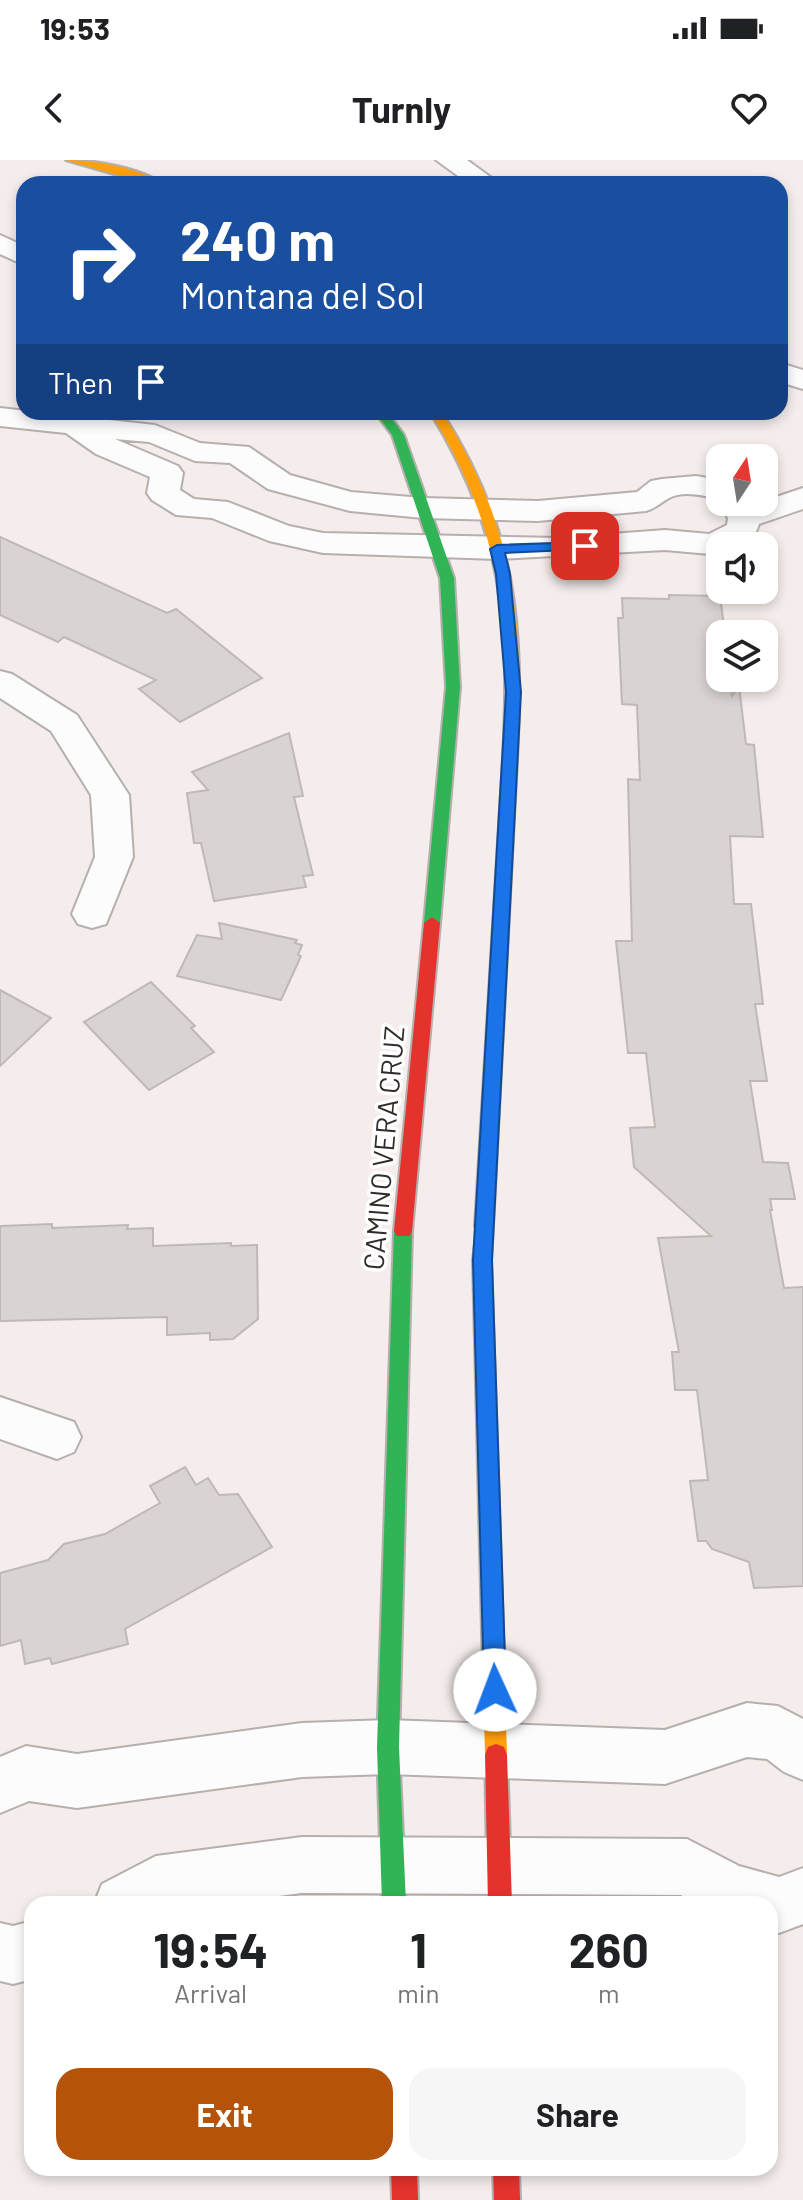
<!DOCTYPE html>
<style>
body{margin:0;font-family:Barlow,sans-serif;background:#f6f6f6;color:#202124;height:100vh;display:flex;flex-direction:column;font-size:30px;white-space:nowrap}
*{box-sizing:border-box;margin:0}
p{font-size:26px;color:#757577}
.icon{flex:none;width:44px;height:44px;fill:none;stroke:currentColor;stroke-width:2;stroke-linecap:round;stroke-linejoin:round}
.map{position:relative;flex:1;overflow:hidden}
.details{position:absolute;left:24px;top:1736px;width:754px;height:280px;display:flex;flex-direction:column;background:#fff;border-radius:24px;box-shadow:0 4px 12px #0003}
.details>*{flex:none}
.hud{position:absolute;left:16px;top:16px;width:772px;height:244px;border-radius:24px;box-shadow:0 4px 12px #0003;background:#1a4fa0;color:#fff;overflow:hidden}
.needle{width:52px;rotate:12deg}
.tools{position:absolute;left:706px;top:284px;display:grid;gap:16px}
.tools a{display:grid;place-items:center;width:72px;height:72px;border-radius:16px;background:#fff;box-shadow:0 4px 12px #0003;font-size:40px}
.pin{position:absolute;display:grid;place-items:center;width:68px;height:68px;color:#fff;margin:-34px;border-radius:16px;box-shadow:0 4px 12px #0006}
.me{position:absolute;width:88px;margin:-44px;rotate:358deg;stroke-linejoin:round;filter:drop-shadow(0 0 6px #0008)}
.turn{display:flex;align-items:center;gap:28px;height:168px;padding:0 32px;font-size:36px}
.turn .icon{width:104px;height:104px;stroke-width:2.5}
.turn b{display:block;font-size:56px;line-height:68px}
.then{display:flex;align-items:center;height:76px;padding:0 32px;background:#0003;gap:16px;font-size:30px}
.eta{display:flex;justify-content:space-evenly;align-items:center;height:136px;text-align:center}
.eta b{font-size:48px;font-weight:700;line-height:56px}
.action{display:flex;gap:16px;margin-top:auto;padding:16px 32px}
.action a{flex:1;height:92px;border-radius:24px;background:#b45309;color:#fff;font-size:32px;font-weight:700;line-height:92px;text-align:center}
.action a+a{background:#f6f6f6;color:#202124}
.status{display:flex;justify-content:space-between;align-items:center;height:56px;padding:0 40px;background:#fff;direction:ltr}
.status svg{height:22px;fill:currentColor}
header{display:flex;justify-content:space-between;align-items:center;height:104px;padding:0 32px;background:#fff;font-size:36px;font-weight:700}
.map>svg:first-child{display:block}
</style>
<div class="status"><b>19:53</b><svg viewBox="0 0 49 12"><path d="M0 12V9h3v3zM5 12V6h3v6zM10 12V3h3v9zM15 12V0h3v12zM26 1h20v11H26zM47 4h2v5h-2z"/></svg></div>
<header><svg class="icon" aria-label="back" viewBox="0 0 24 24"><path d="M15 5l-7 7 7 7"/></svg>Turnly<svg class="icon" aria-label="heart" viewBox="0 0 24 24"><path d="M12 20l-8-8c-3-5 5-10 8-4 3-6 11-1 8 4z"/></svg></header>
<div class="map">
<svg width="803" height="2040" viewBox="0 0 803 2040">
<rect width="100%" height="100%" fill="#f4edeb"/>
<g fill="#d9d4d2" stroke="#beb9b7" stroke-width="2">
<path d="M0 377 167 453 176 449 262 518 180 562 139 529 156 520 64 477 58 482 0 455Z"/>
<path d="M669 435 720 436 725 474H720V518H730L732 536 739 526 746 584 754 585 763 677 730 676 734 744H751L763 844H755L767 921H750L763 1002 788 1003 795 1039H770L772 1050H770L784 1128 803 1127V1426L754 1428 749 1402 712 1389 706 1381H698L690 1321 708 1320 697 1230H675L672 1192H679L658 1078 711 1076 634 1007 630 968 655 967 646 893H628L616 781H632L628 619 640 620 637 545 622 544 618 458H623L622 438 669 439Z"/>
<path d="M289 573 303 636 294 637 313 715 303 716 306 727 214 741 201 683H194L187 633 208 630 192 612Z"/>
<path d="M219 763 297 780 295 783 302 785 298 795 301 796 281 840 177 816 197 775 222 779Z"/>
<path d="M151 822 195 866 191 868 214 892 149 930 84 862Z"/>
<path d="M0 830 51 858 0 906Z"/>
<path d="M52 1064V1068L128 1065 127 1069 153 1068V1086L231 1083V1086L257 1085 258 1159 233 1179 210 1180V1173L167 1175V1157L0 1161V1066Z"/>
<path d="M185 1307 196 1325 208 1318 219 1335 238 1334 272 1387 125 1469 128 1484 52 1504 50 1498 25 1504 21 1480 0 1486V1413L48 1400 64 1384 105 1374 160 1343 150 1326Z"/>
</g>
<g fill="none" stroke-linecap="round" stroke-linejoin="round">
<defs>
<g id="street">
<path d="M436 0H467L500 24H469Z"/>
<path d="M0 75 24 86V105L0 94Z"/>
<path d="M780 203 803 210V229L780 222Z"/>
<path d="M0 248 155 265 200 283 249 287 290 315 351 332 423 338 538 341 637 332 651 321 662 319 696 316 720 320V342H750L752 345 803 328V349L759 364C754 383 738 386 720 386V391L710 394 665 390 497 399 323 393 269 381 212 358 176 355 152 340 147 333 150 317 96 294 66 273 0 266ZM115 279 149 282 195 301 230 303 268 329 350 351 423 358 538 361 646 351C656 348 660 343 669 338 683 330 705 336 720 339L718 342 728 358 727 365 709 374 665 370 558 378 323 373 289 366 228 342 194 339 180 330 183 313 178 306Z"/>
<path d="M0 511 12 514 77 555 129 635 133 697 106 764 92 768 78 764 72 754 95 697 91 635 51 571 0 538Z"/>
<path d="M0 1237 74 1262 81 1277 74 1292 57 1299 0 1279Z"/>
<path d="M747 1543 778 1546 803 1559V1620L784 1612 767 1599 747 1597 665 1624 388 1614 302 1617 77 1648 29 1641 0 1653V1597L26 1586 77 1594 302 1563 388 1560 665 1570Z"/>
<path d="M302 1677 687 1679 739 1706 779 1717 803 1708V1764L779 1773 770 1771V1744H696L681 1735 302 1733 219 1744H94L102 1724 156 1696Z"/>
<path d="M32 1761V1819L13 1824 0 1821V1763L13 1766Z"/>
</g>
<g id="fast">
<path d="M375 252H387L404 275 454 418 460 527 440 763 432 769 424 763 446 527 440 418 392 275Z"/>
<path d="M403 1063 409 1066 412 1071 399 1587 406 1744H382L377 1587 394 1071 397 1066Z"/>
</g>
<g id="slow">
<path d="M66 0C92 0 142 8 162 24H148Z"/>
<path d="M430 252H442C517 370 524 463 517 599L510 604 503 599C510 463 503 370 430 252Z"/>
<path d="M484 1058 490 1061 493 1066 491 1100 507 1595 504 1603 496 1606 488 1603 485 1595 473 1100 478 1061Z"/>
</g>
<g id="jam">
<path d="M510 594 517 599 493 1066 490 1071H478L475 1066 503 599Z"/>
<path d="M432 757 440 763 412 1071 409 1076H397L394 1071 424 763Z"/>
<path d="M496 1584 504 1587 507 1595 512 1744H488L485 1595 488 1587Z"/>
<path d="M391 2008H417L418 2040H392Z"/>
<path d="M493 2008H519L520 2040H494Z"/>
</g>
</defs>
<use href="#street" stroke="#b5afad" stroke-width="4"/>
<use href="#fast" stroke="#b5afad" stroke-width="4"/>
<use href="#slow" stroke="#b5afad" stroke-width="4"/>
<use href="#jam" stroke="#b5afad" stroke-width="4"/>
<use href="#street" fill="#fdfcfc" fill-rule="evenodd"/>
<use href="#fast" fill="#30b455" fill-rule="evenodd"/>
<use href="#slow" fill="#ff9f0a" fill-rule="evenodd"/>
<use href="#jam" fill="#e5322d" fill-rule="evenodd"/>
</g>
<path fill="#1a73e8" stroke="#114b97" stroke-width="2" d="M585 382 590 384V389L505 393 510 414 521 532 492 1100 506 1530 503 1538 495 1541 487 1538 484 1530 473 1100 506 532 496 414 490 389 497 385Z"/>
<g text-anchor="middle" stroke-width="7" stroke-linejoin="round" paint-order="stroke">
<g font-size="28" fill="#312c2a" stroke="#fff">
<text transform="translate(384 988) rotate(-85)" y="10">CAMINO VERA CRUZ</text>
</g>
</g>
</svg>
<div class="tools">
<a><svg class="needle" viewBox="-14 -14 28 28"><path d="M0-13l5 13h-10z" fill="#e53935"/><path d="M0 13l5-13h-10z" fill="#757577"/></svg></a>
<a><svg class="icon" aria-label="sound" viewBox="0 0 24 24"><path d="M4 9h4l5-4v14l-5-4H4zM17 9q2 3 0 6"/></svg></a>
<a><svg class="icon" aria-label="layers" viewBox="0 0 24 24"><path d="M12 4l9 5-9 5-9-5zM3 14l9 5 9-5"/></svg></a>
</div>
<div class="pin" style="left:585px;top:386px;background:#d93025"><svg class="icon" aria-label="arrive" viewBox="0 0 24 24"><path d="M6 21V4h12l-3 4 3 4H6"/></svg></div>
<svg class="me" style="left:495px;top:1530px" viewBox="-20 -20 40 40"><circle r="19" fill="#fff"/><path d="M0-13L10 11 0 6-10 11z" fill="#1a73e8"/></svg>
<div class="hud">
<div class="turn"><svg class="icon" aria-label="right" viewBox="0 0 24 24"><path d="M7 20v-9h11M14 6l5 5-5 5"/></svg><div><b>240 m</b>Montana del Sol</div></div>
<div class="then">Then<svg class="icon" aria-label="arrive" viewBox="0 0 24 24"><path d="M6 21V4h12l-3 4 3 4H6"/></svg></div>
</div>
<section class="details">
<div class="eta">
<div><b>19:54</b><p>Arrival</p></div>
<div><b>1</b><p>min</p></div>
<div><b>260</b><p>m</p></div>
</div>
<div class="action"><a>Exit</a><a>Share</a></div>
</section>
</div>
